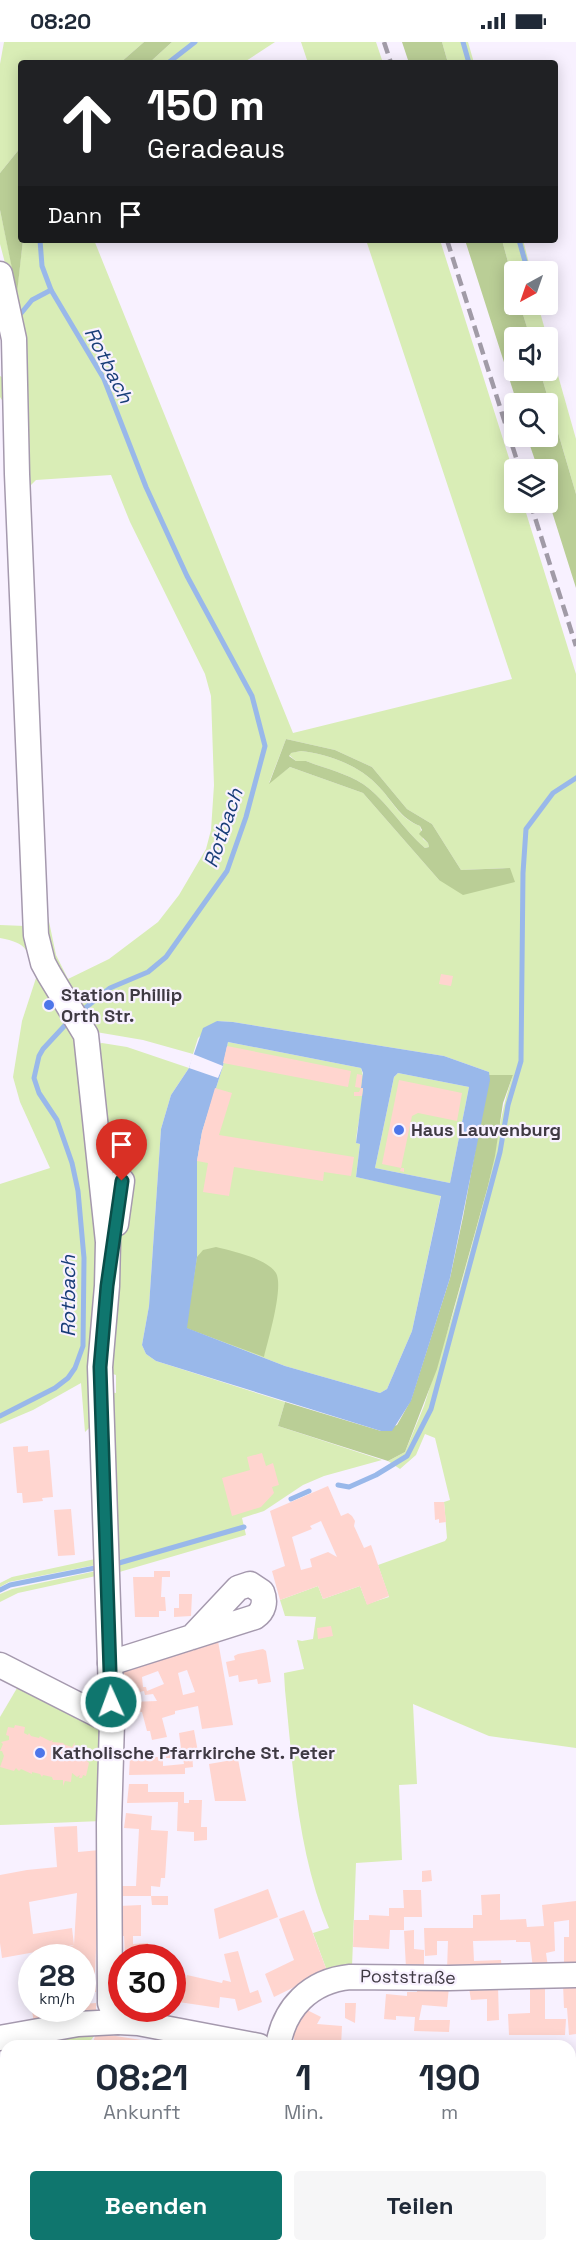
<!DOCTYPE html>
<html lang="de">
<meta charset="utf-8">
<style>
body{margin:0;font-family:"Space Grotesk",sans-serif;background:#f6f6f7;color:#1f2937;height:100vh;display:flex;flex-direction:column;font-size:22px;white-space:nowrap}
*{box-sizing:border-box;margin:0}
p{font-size:20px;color:#747a83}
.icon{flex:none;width:33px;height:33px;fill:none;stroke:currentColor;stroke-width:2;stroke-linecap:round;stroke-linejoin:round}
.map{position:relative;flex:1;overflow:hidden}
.side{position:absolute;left:0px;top:1998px;width:576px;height:212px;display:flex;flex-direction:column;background:#fff;border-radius:18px 18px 0 0;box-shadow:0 3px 15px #0003}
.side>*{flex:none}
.top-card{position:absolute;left:18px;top:18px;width:540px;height:183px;border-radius:6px;box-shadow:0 3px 15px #0003;background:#202124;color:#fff;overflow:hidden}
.needle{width:39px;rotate:220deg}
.tools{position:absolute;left:504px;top:219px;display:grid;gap:12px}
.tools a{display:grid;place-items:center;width:54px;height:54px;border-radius:6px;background:#fff;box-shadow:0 3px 15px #0003;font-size:30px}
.speed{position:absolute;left:18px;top:1902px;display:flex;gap:12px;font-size:30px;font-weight:700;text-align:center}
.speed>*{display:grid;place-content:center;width:78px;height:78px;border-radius:50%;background:#fff;box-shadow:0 3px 15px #0003;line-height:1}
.speed small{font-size:15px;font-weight:400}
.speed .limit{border:9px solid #d22;background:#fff;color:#111}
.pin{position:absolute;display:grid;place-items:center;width:51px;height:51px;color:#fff;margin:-62px -26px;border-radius:50% 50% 50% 0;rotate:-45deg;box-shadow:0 0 6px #0007}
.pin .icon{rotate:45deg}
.me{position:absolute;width:66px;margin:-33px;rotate:358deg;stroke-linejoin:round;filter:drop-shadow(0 0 4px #0008)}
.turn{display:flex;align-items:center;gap:21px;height:126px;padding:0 30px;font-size:27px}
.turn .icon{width:78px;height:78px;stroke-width:2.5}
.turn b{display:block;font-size:42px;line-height:51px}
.then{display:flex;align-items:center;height:57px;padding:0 30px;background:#0003;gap:12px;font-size:22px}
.eta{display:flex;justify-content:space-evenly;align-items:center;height:102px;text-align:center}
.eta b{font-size:36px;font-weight:700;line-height:42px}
.action{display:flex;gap:12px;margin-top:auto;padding:12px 30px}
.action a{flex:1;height:69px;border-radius:6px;background:#0f766e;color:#fff;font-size:24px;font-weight:700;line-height:69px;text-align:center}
.action a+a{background:#f6f6f7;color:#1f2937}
.status{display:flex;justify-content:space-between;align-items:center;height:42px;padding:0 30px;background:#fff;direction:ltr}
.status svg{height:16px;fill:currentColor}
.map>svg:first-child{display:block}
</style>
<div class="status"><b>08:20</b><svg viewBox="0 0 49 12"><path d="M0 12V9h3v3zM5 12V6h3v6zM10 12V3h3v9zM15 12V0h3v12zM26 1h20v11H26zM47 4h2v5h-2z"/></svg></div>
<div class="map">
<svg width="576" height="2209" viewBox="0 0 576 2209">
<rect width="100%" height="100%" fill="#f8f1ff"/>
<g fill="#d9edb6" fill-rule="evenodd">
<path d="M4 0H144L120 21H21V105L0 131V22Z"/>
<path d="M172 0H275L243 21H149Z"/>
<path d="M301 0H376L383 21H308Z"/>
<path d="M442 0H468L474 21H448Z"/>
<path d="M0 168 17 248 23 198H94L293 691 512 637 366 198H440L514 432V460L523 461 576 632V1706L489 1694 413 1662 417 1742 399 1743 402 1818 356 1821 352 1925 327 1929 313 1891 329 1886C298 1812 293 1728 285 1648L284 1631 304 1627 297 1598 302 1599 313 1597 316 1575 285 1574 280 1558 318 1544 323 1557 360 1544 367 1562 389 1555 378 1523 445 1499 447 1496 444 1460 450 1458 435 1396 425 1392 416 1413 400 1427 388 1419 405 1410 424 1364 454 1268 488 1144C497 1106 500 1069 513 1033H489V1030L444 1014 233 980 217 979 198 996 193 1012 143 998 96 990 76 963 46 899 14 255 0 202ZM111 433 130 480 205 632 211 654 214 743 211 788 206 807 179 853 158 880 109 917 68 937 56 913 46 865 28 446 36 438ZM286 697 335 708 372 725 407 767 432 782 461 828 509 826 439 838 363 751 290 725 269 741Z"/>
<path d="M502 198H523L531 229 514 230V242Z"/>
<path d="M520 263H538L547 295H530Z"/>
<path d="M548 298 576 397V452L540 329 548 328Z"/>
<path d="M0 334 5 337 9 348 29 875V881L25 887C31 918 47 944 66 969L65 970 79 994 96 1129 102 1195 94 1375 92 1383 85 1390 81 1341 33 1368 0 1382V1142L50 1126 20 1060 13 1035 22 979 37 933C27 908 28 901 0 896V883L25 884 7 366 0 355Z"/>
<path d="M301 709C329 712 361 724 380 746 394 761 399 776 420 784L423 797 428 801 429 805 425 806C403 787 387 759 363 742 346 731 324 726 306 719H296L289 713 290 711Z"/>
<path d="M228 1000 361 1026C369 1050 357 1077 356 1101L360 1102 356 1135 441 1153 412 1289 387 1347 380 1351 285 1324 186 1286 197 1119 202 1090 223 1024Z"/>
<path d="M102 1001 127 1005 189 1026 171 1053 161 1087 149 1264 142 1303 146 1312 156 1319 285 1360 278 1384 382 1418 324 1434 303 1443 264 1469 242 1476 246 1493 116 1531 109 1350 116 1351V1333L107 1330 121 1182 114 1158 98 1002Z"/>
<path d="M398 1031 469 1045 450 1141 375 1126 394 1035Z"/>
<path d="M95 1517 96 1523 9 1540 0 1545V1541L12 1535Z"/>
<path d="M96 1529V1534L18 1551 0 1560V1552L12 1547Z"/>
<path d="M20 1641 100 1688 102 1779 0 1783V1675Z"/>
<path d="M96 1991 87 2004H9Z"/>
<path d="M570 2076H576V2209H421L420 2204H570Z"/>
<path d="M0 2150 6 2151V2204H181V2209H0Z"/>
</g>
<g fill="#bace96" fill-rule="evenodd">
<path d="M144 0H172L149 21H120Z"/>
<path d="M402 0H442L448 21H409Z"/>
<path d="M21 105V198H23L17 251 0 168V131Z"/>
<path d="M465 198H502L514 242V262L520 263 530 295 514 296V328L540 329 576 452V546L548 457V428L538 427 527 395 548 394V362L517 361Z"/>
<path d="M286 697 335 708 372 725 407 767 432 782 461 828 510 826 515 840 463 853 439 838 363 751 290 725 269 742ZM301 709C329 712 361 724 380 746 394 761 400 776 420 784L422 788 419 792 428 801 429 805 425 806C403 787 387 759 363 742 346 731 324 726 306 719H296L289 714 291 711Z"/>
<path d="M489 1033H513L503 1061 495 1114 488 1144 437 1327 405 1410 388 1419 278 1384 285 1360 381 1389 397 1383 411 1358 450 1236 463 1175Z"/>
<path d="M216 1205C232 1209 266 1216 276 1231 284 1245 268 1298 264 1315L186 1286 197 1215 203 1208Z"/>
</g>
<path fill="#99b8ea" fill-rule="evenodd" d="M217 979 233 980 444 1014 489 1030 490 1038 450 1236 411 1359 392 1389H381L156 1319 146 1312 142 1303 149 1264 161 1087 171 1053 189 1026 203 986ZM228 1000 361 1026 363 1031 361 1046 363 1047 356 1101 360 1102 356 1135 441 1154 412 1289 387 1347 380 1351 285 1324 187 1286 197 1215V1119L202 1090 223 1024ZM398 1031 469 1045 450 1141 375 1126 394 1035Z"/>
<path fill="#f8f1ff" d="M193 1012 223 1024 218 1036 189 1026Z"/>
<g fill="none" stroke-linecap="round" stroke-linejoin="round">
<g stroke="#99b8ea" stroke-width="5">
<path d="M463 0 469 21"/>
<path d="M168 21 195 0"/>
<path d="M40 198 42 224 51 248 104 337 146 445 187 534 252 654 265 704 246 775 227 829 166 915 148 930 110 946 79 971"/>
<path d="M519 198 528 230"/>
<path d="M18 275 32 258 51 248"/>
<path d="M0 1374 55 1346 68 1336 75 1326 83 1304 84 1216 78 1149 72 1121 57 1078 39 1051 34 1036 39 1014 43 1007 69 979"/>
<path d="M338 1443 349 1445 376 1433 407 1414 431 1367 500 1110 508 1063 521 1019 523 831 526 787 553 751 576 736"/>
<path d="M291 1457 309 1449"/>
<path d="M112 1523 244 1485"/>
<path d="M0 1548 10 1543 100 1525"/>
</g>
</g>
<g fill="#ffd5cf" fill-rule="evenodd">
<path d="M441 932 453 934 451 944 439 942Z"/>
<path d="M227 1004 351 1029 348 1045 223 1021Z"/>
<path d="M357 1032 362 1033 361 1046H363L362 1054H354V1050H359L361 1046 355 1045Z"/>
<path d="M399 1038 462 1051 457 1079 418 1071 412 1074 401 1126H404V1130L400 1129 401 1126 382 1122Z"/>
<path d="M215 1046 232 1051 219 1093 354 1115 351 1134 324 1130 323 1139 234 1125 229 1154 203 1150 208 1121 197 1119 202 1090Z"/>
<path d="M28 1404V1410L49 1408 53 1455 42 1456 43 1459 23 1461 22 1451H17L13 1405Z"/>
<path d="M262 1411 266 1424 273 1421 279 1443 272 1445 274 1451 261 1465 232 1474 222 1436 250 1428 247 1415Z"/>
<path d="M328 1444 341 1474 348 1471 352 1474 355 1479 354 1484 364 1506 371 1503 389 1554 367 1563 360 1544 323 1557 318 1544 280 1558 272 1529 285 1524 270 1469ZM321 1479 337 1515 328 1510 310 1517 312 1525 301 1528 292 1495 312 1487 310 1484Z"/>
<path d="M434 1460H444L446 1480 439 1481V1477L435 1478Z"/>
<path d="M71 1467 75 1513 58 1514 54 1468Z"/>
<path d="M154 1529H170V1535H162L161 1555H165L166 1569H159V1575H135L133 1535H154Z"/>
<path d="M179 1552H192L191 1574 174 1575V1566H179Z"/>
<path d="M331 1584 333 1594 318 1597 317 1586Z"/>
<path d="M218 1599 233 1683 202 1687 198 1664 175 1669V1672L162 1676 167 1695 152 1698 150 1689H147L142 1670 130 1671V1660L157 1659 153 1652 145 1653 144 1649 129 1652 123 1629ZM187 1628 195 1650 183 1653 178 1631ZM158 1629 164 1642 147 1649 146 1645H143L142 1635Z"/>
<path d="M263 1607 266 1609 271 1640 258 1642 257 1637 239 1640 238 1633 229 1635 226 1620 235 1618 234 1614 238 1612Z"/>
<path d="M15 1683 25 1685 24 1691 28 1693 29 1691 31 1694 39 1696 40 1694 50 1699 53 1698 52 1700 64 1701 63 1702 72 1705 75 1700 74 1705 80 1707 76 1716 84 1718 85 1716 87 1717V1719L89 1721 86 1734 83 1733 82 1736H79L80 1733 77 1735 72 1731 71 1740 65 1739 63 1744V1738H53L52 1735 43 1733 42 1735 40 1732 32 1730V1732L21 1727 19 1729 16 1726 14 1729 0 1725 4 1714 2 1709H0L3 1702 1 1700 9 1698V1694L6 1693 8 1685 14 1686Z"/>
<path d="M194 1688 198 1710 192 1711 193 1725 185 1726V1732L129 1733 130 1715H163V1724L184 1722 183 1716H166V1706H181L179 1691Z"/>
<path d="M238 1717 246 1759H215L209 1722Z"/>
<path d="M129 1742H148V1750H184V1761H189V1758H202L201 1785H207V1798L194 1799V1790L177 1789 178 1760 127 1761Z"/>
<path d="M126 1771 152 1774 151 1788 168 1789 165 1836H161L160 1845 151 1844V1854H119V1844H136L139 1787 124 1786Z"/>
<path d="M77 1784 78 1810 100 1808 95 1932 96 1950 82 1949V1916H64L65 1906 74 1903 2 1916 0 1901V1833L27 1828 57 1825 54 1785ZM77 1851 74 1903 72 1886 33 1892 29 1860Z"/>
<path d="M431 1828 432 1839 422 1840V1829Z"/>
<path d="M268 1847 278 1875 219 1897 214 1867Z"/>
<path d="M403 1848H421L422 1875H404V1888H390L389 1907 353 1905 354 1878H369V1873L389 1874V1866H404Z"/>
<path d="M500 1852V1878L526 1877 527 1885 544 1884 542 1863 576 1859V1923L564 1924V1895H569V1878L554 1880 555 1909 546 1911 548 1925 533 1927 530 1900H516V1898L473 1899 474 1919 501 1918 502 1929 447 1928 448 1899H437V1913L425 1914 424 1886H473V1873H482L481 1853Z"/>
<path d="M151 1854H168V1863H152Z"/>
<path d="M141 1863V1894H133V1902L148 1901 149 1915H125L124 1894H119V1864Z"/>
<path d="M304 1868 327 1929 274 1955 265 1932 294 1918 279 1877Z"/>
<path d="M414 1888V1907L424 1908V1927L406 1926 404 1889Z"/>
<path d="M238 1909 250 1951 258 1948 262 1960 238 1969 235 1957 220 1955 219 1966 172 1959V1928L176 1927 175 1935 186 1936 187 1933 222 1941 223 1938 231 1940 224 1912Z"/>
<path d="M563 1942H576V1992L569 1993 567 1966H564Z"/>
<path d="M417 1944 449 1945 447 1965 422 1963 419 1978H450L449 1990 414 1989 415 1975 396 1974V1978L384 1977 386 1952 407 1954V1950H417Z"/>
<path d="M530 1944H545V1977H566L565 1993H509L508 1972 530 1971Z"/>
<path d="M498 1945 499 1978 487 1979V1957L471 1958 469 1946Z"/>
<path d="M96 1961V1971L34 1981 32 1969 45 1966H82V1962Z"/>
<path d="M345 1961H356L355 1981 345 1976Z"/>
<path d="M305 1967 321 1975 317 1982 342 1984 341 2004H294V1990Z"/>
<path d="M96 1991 148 1999V2004H92Z"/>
<path d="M286 2204H301L303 2209H271Z"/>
<path d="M336 2204H367L368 2209H337Z"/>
</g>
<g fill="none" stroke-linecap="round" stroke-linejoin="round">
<defs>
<g id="minor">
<path d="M0 232 14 297 17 432 36 893 43 921 49 932 86 993 108 1200 107 1244 100 1325 112 1680 109 1781 110 1961 118 1980 138 1981 259 2004"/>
<path d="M116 1182 122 1139"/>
<path d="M110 1621 255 1575C264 1569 266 1560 262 1550L250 1542 238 1546 192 1595"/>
<path d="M0 1623 112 1680"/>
<path d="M0 1996 78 1982 118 1980"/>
<path d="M278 2004C284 1966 310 1939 350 1935L449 1936 576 1933"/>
<path d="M317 2204 319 2209"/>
</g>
</defs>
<use href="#minor" stroke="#a599ae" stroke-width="27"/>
<use href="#minor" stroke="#fff" stroke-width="24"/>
<g stroke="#a19ba7" stroke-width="4.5" stroke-dasharray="12 6" stroke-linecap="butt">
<path d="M384 0 391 21"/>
<path d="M447 198 520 428"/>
<path d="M530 460 576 604"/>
</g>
</g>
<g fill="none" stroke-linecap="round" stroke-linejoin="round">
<defs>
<path id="route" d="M111 1660 100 1325 107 1244 122 1139"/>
</defs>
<use href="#route" stroke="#0a4d48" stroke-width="15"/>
<use href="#route" stroke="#0f766e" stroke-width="10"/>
</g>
<g fill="#4d76e9" stroke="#f8f1ff" stroke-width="2">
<circle cx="49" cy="963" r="6"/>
<circle cx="399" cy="1088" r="6"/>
<circle cx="40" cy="1711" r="6"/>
</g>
<g text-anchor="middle" stroke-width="4.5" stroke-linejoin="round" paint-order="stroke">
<g font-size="18" font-weight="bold" fill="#3f3a43" stroke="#f8f1ff" text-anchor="start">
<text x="61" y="959">Station Phillip<tspan x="61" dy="21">Orth Str.</tspan></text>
<text x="411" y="1094">Haus Lauvenburg</text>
<text x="52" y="1717">Katholische Pfarrkirche St. Peter</text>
</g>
<g font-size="18" fill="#3f3a43" stroke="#f8f1ff">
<text transform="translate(408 1935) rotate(1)" y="6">Poststraße</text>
</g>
<g font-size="20" font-style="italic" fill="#183d78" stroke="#f8f1ff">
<text transform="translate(109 323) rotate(63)" y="7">Rotbach</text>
<text transform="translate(223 786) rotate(-71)" y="7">Rotbach</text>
<text transform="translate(68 1254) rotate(-90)" y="7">Rotbach</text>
</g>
</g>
</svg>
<div class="tools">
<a><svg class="needle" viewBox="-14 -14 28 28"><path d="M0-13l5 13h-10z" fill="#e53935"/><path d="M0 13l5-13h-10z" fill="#747a83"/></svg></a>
<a><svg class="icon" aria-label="sound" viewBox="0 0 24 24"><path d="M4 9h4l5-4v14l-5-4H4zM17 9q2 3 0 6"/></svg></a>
<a><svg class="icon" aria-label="search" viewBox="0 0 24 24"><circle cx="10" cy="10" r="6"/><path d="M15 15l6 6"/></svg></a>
<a><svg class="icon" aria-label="layers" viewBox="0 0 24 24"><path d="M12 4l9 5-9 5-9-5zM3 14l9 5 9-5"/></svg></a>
</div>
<div class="speed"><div>28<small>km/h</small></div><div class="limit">30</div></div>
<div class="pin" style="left:122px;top:1139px;background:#d93025"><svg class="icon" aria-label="arrive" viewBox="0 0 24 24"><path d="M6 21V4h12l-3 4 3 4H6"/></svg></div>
<svg class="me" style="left:111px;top:1660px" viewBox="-20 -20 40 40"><circle r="17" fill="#0f766e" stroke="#fff" stroke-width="3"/><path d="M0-11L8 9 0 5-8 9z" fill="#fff"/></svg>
<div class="top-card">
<div class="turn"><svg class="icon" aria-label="ahead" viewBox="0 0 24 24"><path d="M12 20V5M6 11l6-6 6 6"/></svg><div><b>150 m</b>Geradeaus</div></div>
<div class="then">Dann<svg class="icon" aria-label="arrive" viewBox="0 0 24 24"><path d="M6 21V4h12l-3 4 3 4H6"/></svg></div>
</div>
<section class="side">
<div class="eta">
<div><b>08:21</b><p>Ankunft</p></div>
<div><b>1</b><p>Min.</p></div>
<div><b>190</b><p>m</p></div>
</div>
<div class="action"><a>Beenden</a><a>Teilen</a></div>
</section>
</div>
